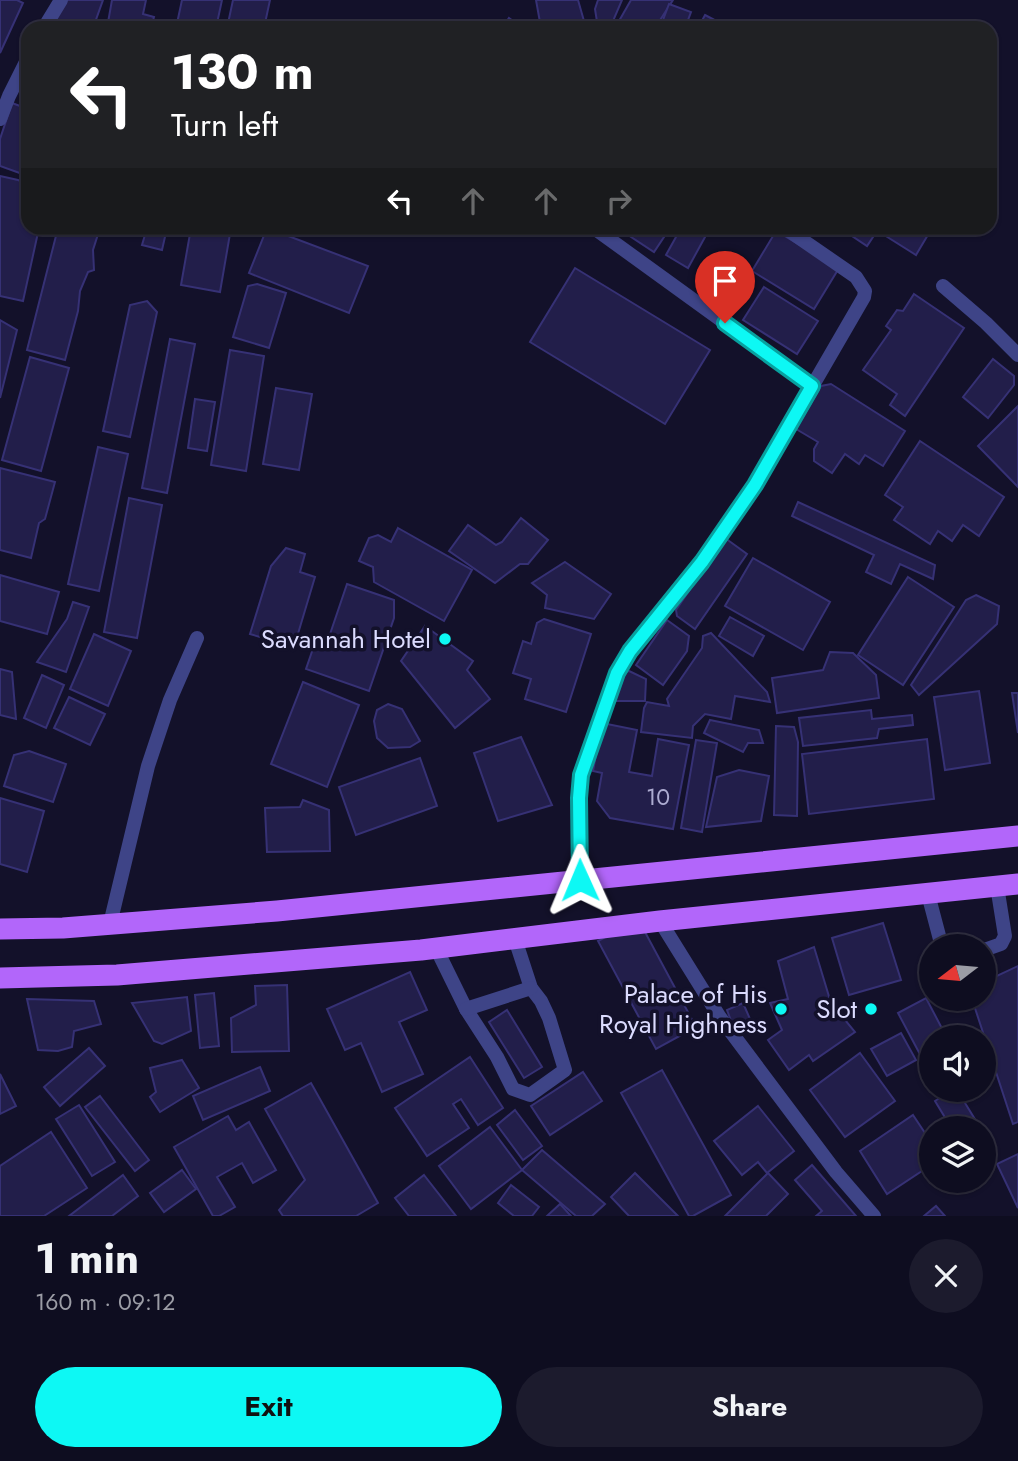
<!DOCTYPE html>
<meta charset="utf-8">
<style>
body{margin:0;font-family:Jost,sans-serif;background:#1c1b2d;color:#f1f3f6;height:100vh;display:flex;flex-direction:column;font-size:26px;white-space:nowrap}
*{box-sizing:border-box;margin:0}
p{font-size:23px;color:#9b9ca5}
.icon{flex:none;width:38px;height:38px;fill:none;stroke:currentColor;stroke-width:2;stroke-linecap:round;stroke-linejoin:round}
.map{position:relative;height:1216px;overflow:hidden}
.side{display:flex;flex-direction:column;background:#0e0d20;flex:1}
.side>*{flex:none}
.top-card{position:absolute;left:21px;top:21px;width:976px;height:214px;border-radius:21px;box-shadow:0 2px 5px #0004,0 0 0 2px #2e2d3e;background:#202124;color:#fff;overflow:hidden}
.needle{width:46px;rotate:254deg}
.fabs{position:absolute;left:919px;top:934px;display:grid;gap:14px}
.fabs a{display:grid;place-items:center;width:77px;height:77px;border-radius:50%;background:#0e0d20;box-shadow:0 2px 5px #0004,0 0 0 2px #2e2d3e;font-size:35px}
.pin{position:absolute;display:grid;place-items:center;width:60px;height:60px;color:#fff;margin:-72px -30px;border-radius:50% 50% 50% 0;rotate:-45deg;box-shadow:0 0 7px #0007}
.pin .icon{rotate:45deg}
.me{position:absolute;width:77px;margin:-38px;rotate:359deg;stroke-linejoin:round;filter:drop-shadow(0 0 5px #0008)}
.turn{display:flex;align-items:center;gap:24px;height:147px;padding:0 35px;font-size:32px}
.turn .icon{width:91px;height:91px;stroke-width:2.5}
.turn b{display:block;font-size:49px;line-height:60px}
.lanes{display:flex;align-items:center;height:66px;padding:0 35px;background:#0003;justify-content:center;gap:35px;direction:ltr}
.lanes .off{opacity:.35}
.round{display:grid;place-items:center;flex:none;width:74px;height:74px;border-radius:37px;background:#1c1b2d}
.overview{display:flex;align-items:center;justify-content:space-between;height:119px;padding:0 35px}
h1{font-size:42px;font-weight:700;line-height:52px}
.button{display:flex;gap:14px;margin-top:auto;padding:14px 35px}
.button a{flex:1;height:80px;border-radius:42px;background:#0df8f4;color:#111;font-size:28px;font-weight:700;line-height:80px;text-align:center}
.button a+a{background:#1c1b2d;color:#f1f3f6}
.map>svg:first-child{display:block}
</style>
<div class="map">
<svg width="1018" height="1216" viewBox="0 0 1018 1216">
<rect width="100%" height="100%" fill="#13112a"/>
<g fill="#221e4a" stroke="#363175" stroke-width="2">
<path d="M0 0H17L23 3 0 53Z"/>
<path d="M57 0H103L93 28H47Z"/>
<path d="M112 0H146L143 14 154 17 151 28H107Z"/>
<path d="M182 0H222L216 28H176Z"/>
<path d="M233 0H270L264 28H227Z"/>
<path d="M536 0H578L586 28H541Z"/>
<path d="M598 0H622L610 28H598L595 9Z"/>
<path d="M631 0H673L655 28H615Z"/>
<path d="M669 4 691 12 685 28H660Z"/>
<path d="M705 15 726 26 725 28H698Z"/>
<path d="M509 18 523 28H502Z"/>
<path d="M12 103 28 109V176L0 166V139Z"/>
<path d="M0 176 18 180 28 186V228H39L23 301 0 296Z"/>
<path d="M58 228H100L93 250 94 270 88 272 80 291 78 311 65 360 27 350Z"/>
<path d="M147 228H167L162 250 142 245Z"/>
<path d="M191 228H231L220 292 181 285Z"/>
<path d="M267 228 368 266 349 313 249 273Z"/>
<path d="M624 228H670L654 252 622 231Z"/>
<path d="M681 228H710L688 268 666 255Z"/>
<path d="M849 228H879L867 246 846 232Z"/>
<path d="M884 228H932L916 255 881 233Z"/>
<path d="M776 231 839 268 814 309 752 271Z"/>
<path d="M575 268 710 350 665 424 530 342Z"/>
<path d="M257 284 286 293 269 348 233 337 248 286Z"/>
<path d="M764 287 818 321 797 354 743 320Z"/>
<path d="M914 294 964 328 905 416 890 405 897 394 863 370 891 330 886 326 897 310 903 311Z"/>
<path d="M147 301 157 312 130 437 103 431 130 305Z"/>
<path d="M0 320 17 330 0 398Z"/>
<path d="M170 339 195 344 167 493 142 488Z"/>
<path d="M230 350 264 356 246 471 211 465Z"/>
<path d="M30 357 69 368 41 471 2 460Z"/>
<path d="M993 359 1014 376V385L988 418 963 397Z"/>
<path d="M831 384 905 431 883 466 865 455 859 464 845 454 832 473 814 461V449L818 442 796 429 821 386Z"/>
<path d="M276 388 312 394 299 470 263 464Z"/>
<path d="M195 399 215 402 207 451 188 448Z"/>
<path d="M1018 406V487L978 446Z"/>
<path d="M920 441 1004 497 979 536 963 525 952 541 938 531 930 544 894 520 903 507 885 495Z"/>
<path d="M98 447 128 454 99 591 68 584Z"/>
<path d="M0 468 55 482 45 519 39 523 31 558 0 550Z"/>
<path d="M129 498 162 505 137 638 104 632Z"/>
<path d="M798 502 935 565 933 579 900 564 891 584 866 572 874 555 792 516Z"/>
<path d="M521 518 548 540 528 564H520L495 583 449 551 468 525 496 545 502 542Z"/>
<path d="M398 528 472 570 444 621 374 582 373 567 359 561 369 538 378 535 391 542Z"/>
<path d="M725 538 747 554 695 629 677 616 676 610Z"/>
<path d="M286 548 305 554 300 572 315 577 294 647 250 634 271 566Z"/>
<path d="M753 558 830 602 803 650 725 606Z"/>
<path d="M565 562 611 594 594 619 545 608 547 595 532 583Z"/>
<path d="M0 575 59 592 47 634 0 621Z"/>
<path d="M908 577 954 607 903 685 858 655Z"/>
<path d="M347 584 394 600V618L369 691 306 669 316 640H328Z"/>
<path d="M976 595 999 606 997 624 919 695 911 685 966 600Z"/>
<path d="M73 602 89 607 66 672 37 662 67 619Z"/>
<path d="M730 617 764 636 753 656 719 636Z"/>
<path d="M544 619 591 634 566 712 525 699 531 679 513 673 523 641 531 644 537 623Z"/>
<path d="M667 620 689 636 687 651 663 685 636 665Z"/>
<path d="M425 626 473 661 467 670 490 699 455 728 401 661Z"/>
<path d="M711 633 767 692 770 702 735 696 731 719 705 714 693 726 692 738 641 732 644 708 647 702 669 706 667 699 702 648 703 636Z"/>
<path d="M94 634 131 651 108 706 70 689Z"/>
<path d="M830 652 853 653 876 675 879 698 777 713 772 678 823 670Z"/>
<path d="M0 669 12 672 16 719 0 715Z"/>
<path d="M629 671 646 679 645 701H615L609 677Z"/>
<path d="M42 675 64 685 46 728 24 718Z"/>
<path d="M303 682 359 705 327 787 271 764Z"/>
<path d="M979 691 990 763 945 770 934 697Z"/>
<path d="M1012 693H1018V733Z"/>
<path d="M69 697 105 714 90 745 54 728Z"/>
<path d="M388 704 402 709 420 741 410 747 388 748 377 738 374 721 377 710Z"/>
<path d="M871 710 872 719 912 715 913 725 879 729 877 738 803 746 799 718Z"/>
<path d="M710 720 759 730 763 743H748L743 752 704 733Z"/>
<path d="M602 723 637 730 629 772 652 776 658 739 689 745 673 829 610 818 597 801 602 773 593 771Z"/>
<path d="M776 726 794 727 798 742 797 816 774 815Z"/>
<path d="M521 737 552 805 498 821 474 753Z"/>
<path d="M927 739 934 799 809 814 802 754Z"/>
<path d="M696 740 717 743 702 832 681 828Z"/>
<path d="M29 751 66 764 53 802 4 786 14 755Z"/>
<path d="M420 758 437 806 356 835 339 787Z"/>
<path d="M739 770 769 776 761 821 706 827 717 777Z"/>
<path d="M0 798 44 811 27 872 0 864Z"/>
<path d="M303 800 329 810 330 851 267 852 265 808 300 807Z"/>
<path d="M638 919 696 1027 656 1049 598 941Z"/>
<path d="M883 923 901 980 849 995 832 938Z"/>
<path d="M814 947 831 1003 855 1032 813 1061 809 1055 789 1070 768 1040 782 1030 770 1003 788 999 778 961Z"/>
<path d="M1018 966V1122L1013 1124 972 999H984V982Z"/>
<path d="M410 972 427 1010 399 1022 423 1074 382 1092 361 1043 345 1050 327 1009Z"/>
<path d="M287 985 289 1051 232 1052 231 1018 256 1005 255 986Z"/>
<path d="M214 993 219 1046 200 1048 195 995Z"/>
<path d="M187 997 191 1031 162 1044 154 1041 132 1003Z"/>
<path d="M926 998 947 1038H931V1056L923 1060 898 1013Z"/>
<path d="M27 999 94 1001 101 1024 74 1031 72 1047 58 1051 38 1050Z"/>
<path d="M743 1003 750 1019 733 1026 727 1010Z"/>
<path d="M507 1010 542 1067 524 1078 489 1022Z"/>
<path d="M901 1033 916 1060 887 1076 871 1049Z"/>
<path d="M89 1048 105 1066 60 1106 44 1087Z"/>
<path d="M860 1053 895 1101 845 1137 810 1090Z"/>
<path d="M470 1057 503 1108 478 1125 461 1099 453 1104 469 1128 427 1156 395 1108Z"/>
<path d="M182 1060 199 1088 160 1112 150 1097 156 1092 150 1068Z"/>
<path d="M260 1067 270 1091 203 1120 193 1096Z"/>
<path d="M662 1070 731 1195 693 1216H689L621 1093Z"/>
<path d="M583 1072 602 1101 550 1135 531 1106Z"/>
<path d="M0 1074 16 1106 0 1114Z"/>
<path d="M311 1083 378 1203 356 1216H283L279 1210 305 1180 265 1109Z"/>
<path d="M952 1090H957L981 1129H952L935 1101Z"/>
<path d="M100 1096 149 1160 135 1171 85 1107Z"/>
<path d="M79 1105 115 1162 92 1176 56 1119Z"/>
<path d="M758 1106 794 1151 767 1173 758 1162 742 1175 714 1141Z"/>
<path d="M515 1110 542 1146 523 1160 497 1125Z"/>
<path d="M913 1115 931 1142V1165L887 1194 860 1151Z"/>
<path d="M228 1116 236 1130 249 1122 276 1170 253 1183 242 1163 217 1177 235 1207 219 1216H213L174 1147Z"/>
<path d="M490 1127 522 1170 471 1209 439 1166Z"/>
<path d="M51 1132 87 1188 44 1216H0V1166Z"/>
<path d="M542 1150 605 1204 592 1216H576L522 1170Z"/>
<path d="M1018 1154V1208L997 1164Z"/>
<path d="M812 1165 856 1216H816L822 1211 795 1180Z"/>
<path d="M182 1170 196 1189 164 1212 150 1193Z"/>
<path d="M635 1173 678 1216H629L611 1197Z"/>
<path d="M768 1173 788 1194 766 1216H725Z"/>
<path d="M123 1175 138 1196 112 1216H69Z"/>
<path d="M424 1175 456 1216H409L395 1198Z"/>
<path d="M511 1185 539 1207 532 1216H514L498 1203Z"/>
<path d="M560 1204 571 1216H547Z"/>
<path d="M936 1206 945 1216H924Z"/>
</g>
<g fill="none" stroke-linecap="round" stroke-linejoin="round">
<g stroke="#3e4487" stroke-width="14">
<path d="M943 286 986 323 1018 355"/>
<path d="M928 894 942 947"/>
<path d="M110 924 148 766 170 700 197 638"/>
<path d="M436 948 466 1009 497 1057 513 1089 530 1095 565 1070 549 1018 541 1001 531 988 515 939"/>
<path d="M984 950 1001 944 1005 936 997 886"/>
<path d="M466 1009 531 988"/>
</g>
<g stroke="#3e4487" stroke-width="14">
<path d="M44 28 61 0"/>
<path d="M0 119 9 96 28 58"/>
<path d="M594 228 812 386"/>
<path d="M580 880 579 798 581 775 617 673 630 651 702 562 755 485 864 297 865 291 856 277 785 228"/>
<path d="M660 921 719 1016 836 1172 874 1216"/>
</g>
<g stroke="#b266fa" stroke-width="21">
<path d="M0 929 63 928 277 911 1018 836"/>
<path d="M0 978 117 975 421 950 660 921 1018 884"/>
</g>
</g>
<g fill="none" stroke-linecap="round" stroke-linejoin="round">
<defs>
<path id="route" d="M580 880 579 798 581 775 617 673 630 651 702 562 755 485 812 386 725 323"/>
</defs>
<use href="#route" stroke="#08a19f" stroke-width="18"/>
<use href="#route" stroke="#0df8f4" stroke-width="12"/>
</g>
<g fill="#0df8f4" stroke="#13112a" stroke-width="2.5">
<circle cx="445" cy="639" r="7"/>
<circle cx="781" cy="1009" r="7"/>
<circle cx="871" cy="1009" r="7"/>
</g>
<g text-anchor="middle" stroke-width="7" stroke-linejoin="round" paint-order="stroke">
<g font-size="23" fill="#adacd1">
<text x="658" y="805">10</text>
</g>
<g font-size="26" fill="#dbdbfe" stroke="#13112a" text-anchor="end">
<text x="431" y="648">Savannah Hotel</text>
<text x="767" y="1003">Palace of His<tspan x="767" dy="30">Royal Highness</tspan></text>
<text x="857" y="1018">Slot</text>
</g>
</g>
</svg>
<div class="fabs">
<a><svg class="needle" viewBox="-14 -14 28 28"><path d="M0-13l5 13h-10z" fill="#e53935"/><path d="M0 13l5-13h-10z" fill="#9b9ca5"/></svg></a>
<a><svg class="icon" aria-label="sound" viewBox="0 0 24 24"><path d="M4 9h4l5-4v14l-5-4H4zM17 9q2 3 0 6"/></svg></a>
<a><svg class="icon" aria-label="layers" viewBox="0 0 24 24"><path d="M12 4l9 5-9 5-9-5zM3 14l9 5 9-5"/></svg></a>
</div>
<div class="pin" style="left:725px;top:323px;background:#d93025"><svg class="icon" aria-label="arrive" viewBox="0 0 24 24"><path d="M6 21V4h12l-3 4 3 4H6"/></svg></div>
<svg class="me" style="left:580px;top:880px" viewBox="-20 -20 40 40"><path d="M0-17L14 15 0 8-14 15z" fill="#0df8f4" stroke="#fff" stroke-width="4"/></svg>
<div class="top-card">
<div class="turn"><svg class="icon" aria-label="left" viewBox="0 0 24 24"><path d="M17 20v-9H6M10 6l-5 5 5 5"/></svg><div><b>130 m</b>Turn left</div></div>
<div class="lanes"><svg class="icon" aria-label="left" viewBox="0 0 24 24"><path d="M17 20v-9H6M10 6l-5 5 5 5"/></svg><svg class="icon off" aria-label="ahead" viewBox="0 0 24 24"><path d="M12 20V5M6 11l6-6 6 6"/></svg><svg class="icon off" aria-label="ahead" viewBox="0 0 24 24"><path d="M12 20V5M6 11l6-6 6 6"/></svg><svg class="icon off" aria-label="right" viewBox="0 0 24 24"><path d="M7 20v-9h11M14 6l5 5-5 5"/></svg></div>
</div>
</div>
<section class="side">
<div class="overview"><div><h1>1 min</h1><p>160 m · 09:12</p></div><a class="round"><svg class="icon" aria-label="close" viewBox="0 0 24 24"><path d="M6 6l12 12M18 6L6 18"/></svg></a></div>
<div class="button"><a>Exit</a><a>Share</a></div>
</section>
